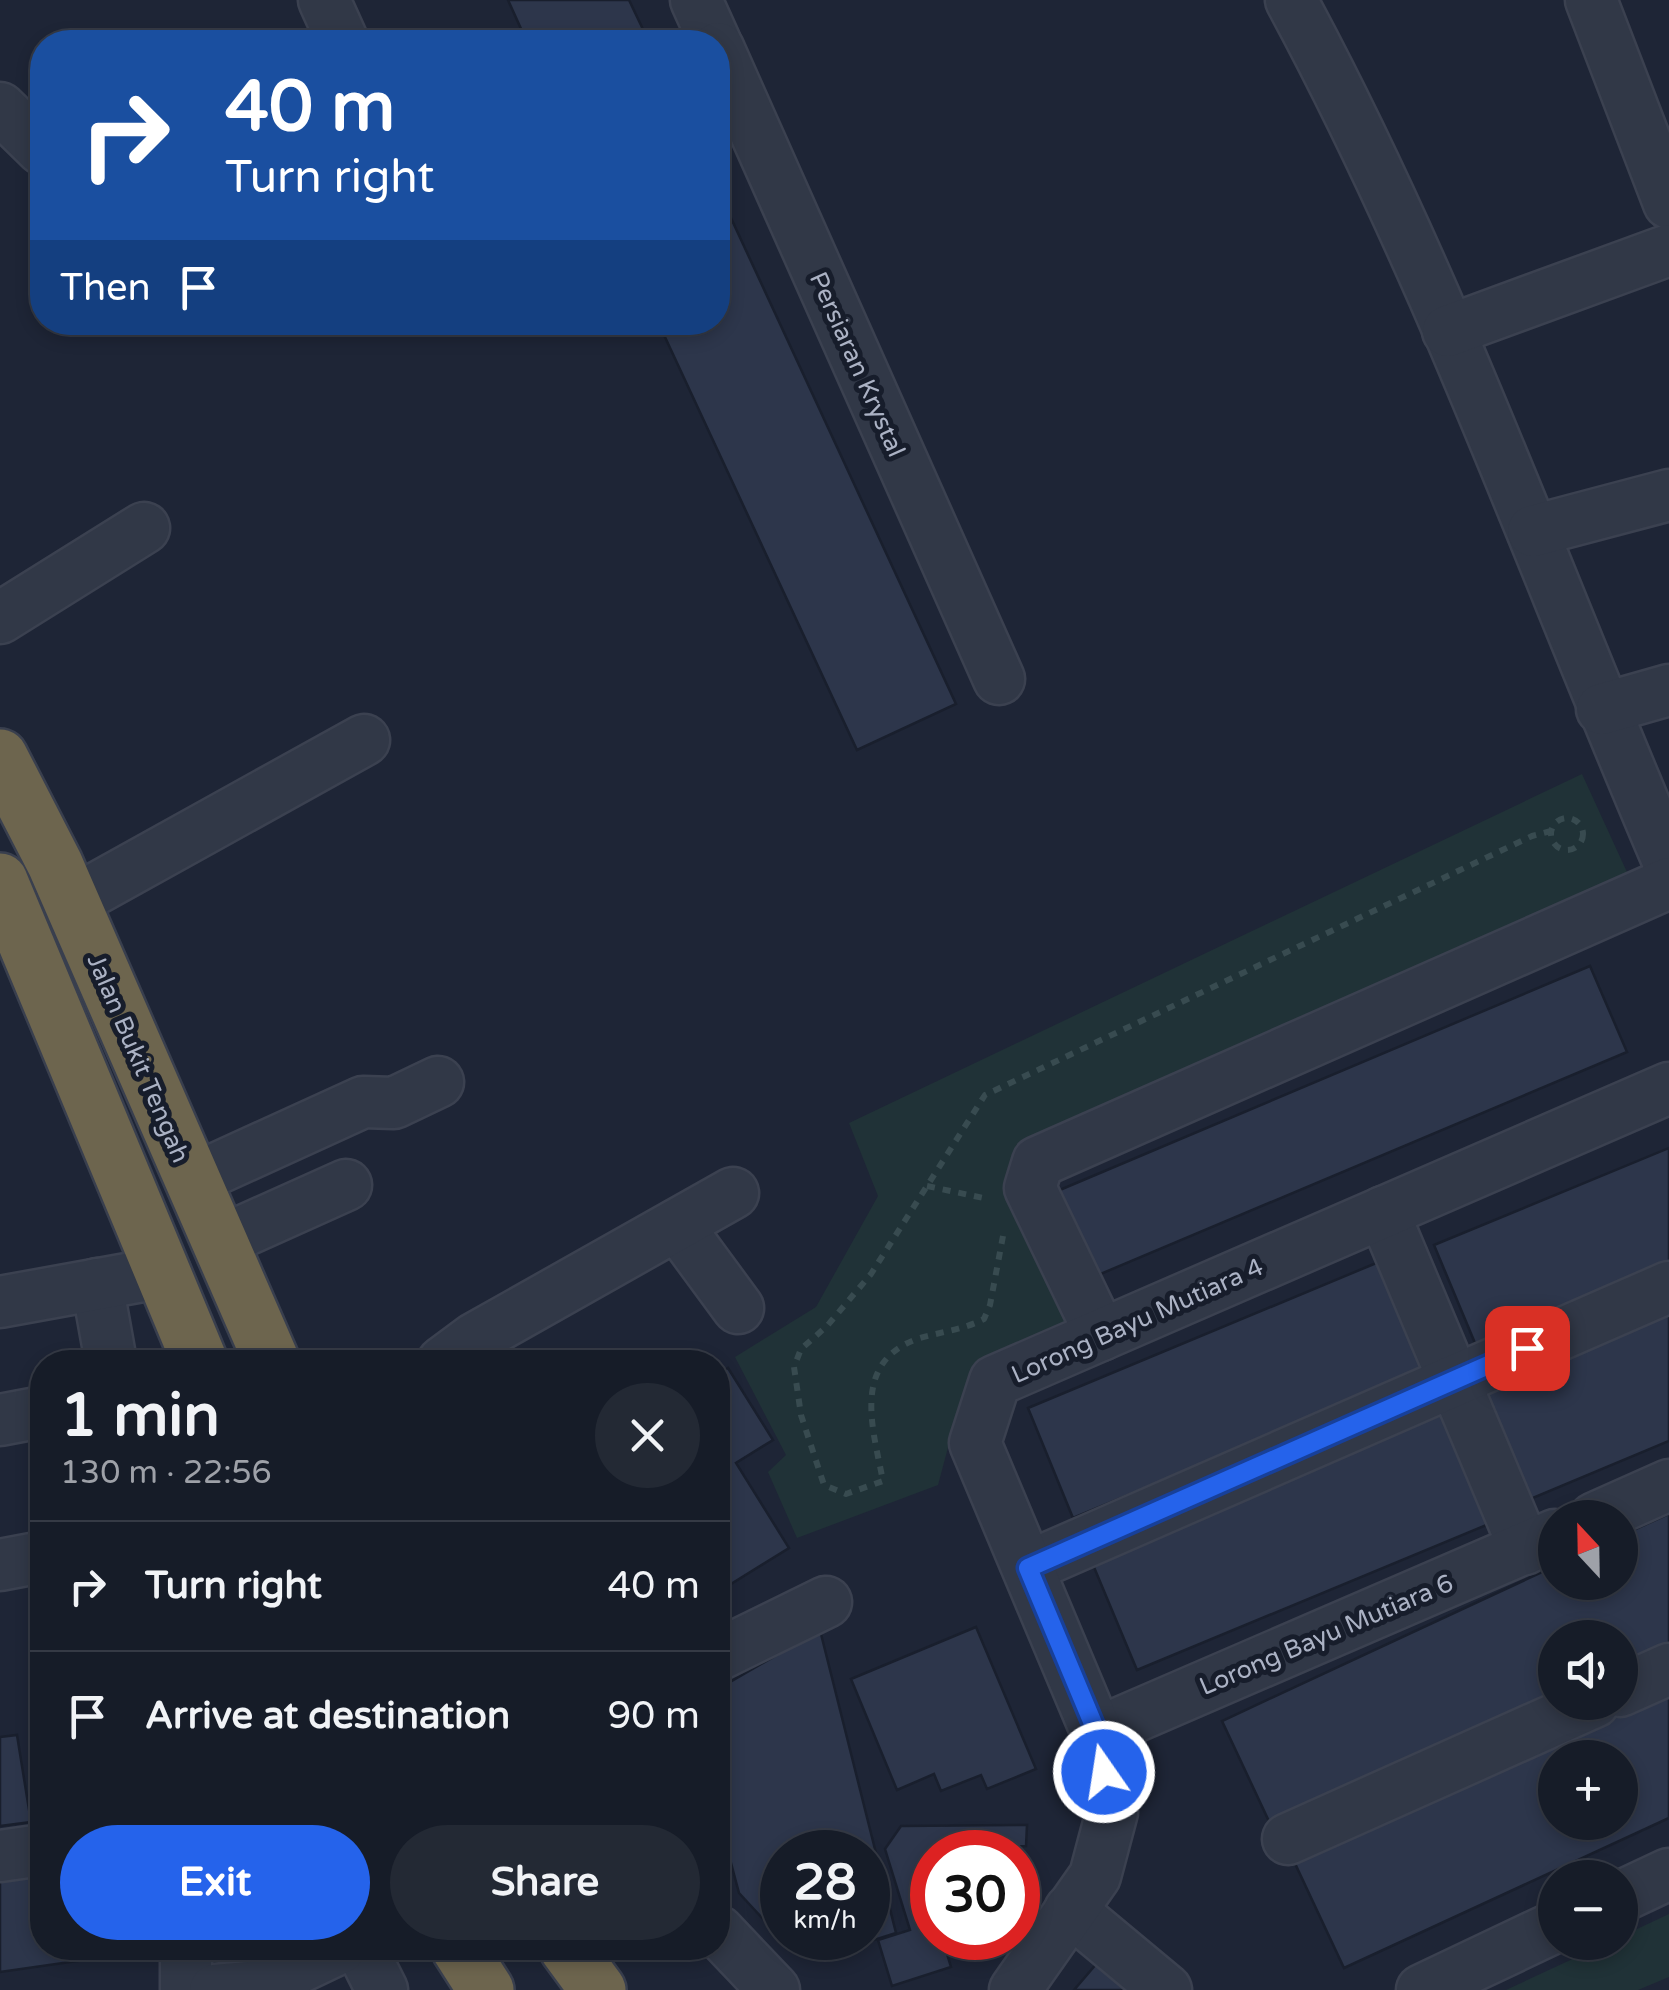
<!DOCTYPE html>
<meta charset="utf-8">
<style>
body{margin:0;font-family:"Varela Round",sans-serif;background:#232934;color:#f1f3f6;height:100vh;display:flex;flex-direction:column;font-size:38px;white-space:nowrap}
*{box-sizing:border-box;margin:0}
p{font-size:32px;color:#9ea1a8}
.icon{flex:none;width:55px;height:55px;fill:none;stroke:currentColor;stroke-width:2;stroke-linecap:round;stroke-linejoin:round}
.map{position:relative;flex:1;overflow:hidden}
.side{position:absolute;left:30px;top:1350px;width:700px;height:610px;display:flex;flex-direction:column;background:#161c28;border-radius:40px;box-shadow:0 5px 15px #0003,0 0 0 2px #353a45}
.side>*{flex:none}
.banner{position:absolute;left:30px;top:30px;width:700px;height:305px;border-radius:40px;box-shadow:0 5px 15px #0003,0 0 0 2px #353a45;background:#1a4fa0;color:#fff;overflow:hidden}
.needle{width:65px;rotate:338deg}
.controls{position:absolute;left:1538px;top:1500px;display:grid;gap:20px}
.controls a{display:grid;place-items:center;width:100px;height:100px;border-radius:50%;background:#161c28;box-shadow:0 5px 15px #0003,0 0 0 2px #353a45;font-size:50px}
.speed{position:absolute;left:760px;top:1830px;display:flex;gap:20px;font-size:50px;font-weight:700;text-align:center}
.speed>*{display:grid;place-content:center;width:130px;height:130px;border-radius:50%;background:#161c28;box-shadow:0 5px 15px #0003,0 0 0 2px #353a45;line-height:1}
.speed small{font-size:25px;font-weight:400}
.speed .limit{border:15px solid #d22;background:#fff;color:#111}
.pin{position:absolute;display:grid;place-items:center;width:85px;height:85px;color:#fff;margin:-42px;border-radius:20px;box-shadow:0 5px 15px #0006}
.me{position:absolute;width:110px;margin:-55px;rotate:347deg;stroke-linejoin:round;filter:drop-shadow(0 0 8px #0008)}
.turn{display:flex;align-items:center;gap:35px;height:210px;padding:0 30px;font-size:45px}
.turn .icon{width:130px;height:130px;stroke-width:2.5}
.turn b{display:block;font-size:70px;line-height:85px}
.then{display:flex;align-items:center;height:95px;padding:0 30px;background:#0003;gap:20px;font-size:38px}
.round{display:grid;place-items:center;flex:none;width:105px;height:105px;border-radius:52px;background:#232934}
.head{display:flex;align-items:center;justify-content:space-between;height:170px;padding:0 30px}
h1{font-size:60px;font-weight:800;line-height:75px}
.primary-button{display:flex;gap:20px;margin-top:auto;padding:20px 30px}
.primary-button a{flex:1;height:115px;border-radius:60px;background:#2563eb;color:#fff;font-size:40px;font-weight:800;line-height:115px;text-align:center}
.primary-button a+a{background:#232934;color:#f1f3f6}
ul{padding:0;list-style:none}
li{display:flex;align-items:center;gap:30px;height:130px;padding:0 30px;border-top:2px solid #353a45}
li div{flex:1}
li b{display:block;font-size:38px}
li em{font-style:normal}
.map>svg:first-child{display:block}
</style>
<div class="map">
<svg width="1669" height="1990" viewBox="0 0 1669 1990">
<rect width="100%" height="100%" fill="#1e2536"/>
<g fill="#203237">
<path d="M1582 774 1632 883 1027 1153 1073 1323 986 1364 950 1440 938 1485 797 1538 768 1472 786 1455 735 1357 816 1307 878 1196 849 1123Z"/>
<path d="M1669 1914V1977L1638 1990H1506L1607 1943 1620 1942V1937Z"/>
</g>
<g fill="#2d364b" stroke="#191f2d" stroke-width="2.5" fill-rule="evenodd">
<path d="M508 0H629L649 42H527Z"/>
<path d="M718 190 956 704 857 750 658 322H718Z"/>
<path d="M1590 966 1627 1052 1091 1278 1055 1192Z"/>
<path d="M1669 1148V1276L1480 1355 1434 1245Z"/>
<path d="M1386 1259 1432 1369 1073 1518 1028 1408Z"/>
<path d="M1669 1312V1441L1523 1502 1478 1392Z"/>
<path d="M728 1368 773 1440 736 1463 789 1548 718 1592V1374Z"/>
<path d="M1450 1411 1496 1521 1137 1670 1091 1560Z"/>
<path d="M1669 1514V1649L1620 1671V1638H1555V1701L1274 1832 1222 1721 1555 1566V1582H1620V1536Z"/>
<path d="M976 1627 1036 1769 987 1789 981 1775 941 1791 934 1774 897 1790 851 1679Z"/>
<path d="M820 1630 896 1933 874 1940 852 1938H868V1852H782V1938H806L789 1947 739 1893 724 1837 718 1838V1793L727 1788 718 1771V1689Z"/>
<path d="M1669 1682V1818L1344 1968 1292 1857ZM1555 1758H1620V1822H1555Z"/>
<path d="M17 1735 31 1822 0 1826V1737Z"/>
<path d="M1027 1825 1026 1846 1000 1847 996 1852H932V1938H942L951 1967 892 1986 878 1940 910 1930 885 1849 901 1826Z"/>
<path d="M42 1862V1948L161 1949 0 1972V1868Z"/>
<path d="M1098 1962 1133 1990H1074Z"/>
</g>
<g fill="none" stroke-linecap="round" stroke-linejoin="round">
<defs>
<g id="minor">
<path d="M324 0 343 42"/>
<path d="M696 0 715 42"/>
<path d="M1291 0C1441 277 1545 575 1669 863"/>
<path d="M1591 0 1669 203"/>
<path d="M718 48 999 679"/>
<path d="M0 108 42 149"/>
<path d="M1448 331 1669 250"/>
<path d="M1533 531 1669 495"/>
<path d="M0 618 144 528"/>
<path d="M1602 709 1669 690"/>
<path d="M72 902 364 740"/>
<path d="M192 1180 363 1102 394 1103 438 1082"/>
<path d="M1383 1212 1525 1549"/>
<path d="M677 1225 738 1308"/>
<path d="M219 1242 346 1185"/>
<path d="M97 1284 111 1362"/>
<path d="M0 1302 165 1272"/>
<path d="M1101 1335 1030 1188 1038 1162 1669 883"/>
<path d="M443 1362 474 1339 733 1193"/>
<path d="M0 1420 42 1412"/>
<path d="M1595 1518 1669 1485"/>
<path d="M0 1565 42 1557"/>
<path d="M1028 1567 1669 1287"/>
<path d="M718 1655 826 1602"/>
<path d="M1620 1691 1669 1669"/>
<path d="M1097 1733 1555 1535"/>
<path d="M1288 1839 1594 1702"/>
<path d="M0 1856 42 1850"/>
<path d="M1620 1897 1669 1874"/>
<path d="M1070 1910 1166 1990"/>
<path d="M718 1931 774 1990"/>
<path d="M361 1948 382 1990"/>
<path d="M186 1990V1948"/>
<path d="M215 1990 260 1986 340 1948"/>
<path d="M1015 1990 1095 1876 1112 1812 1097 1733 975 1443 995 1381 1669 1088"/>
<path d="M1422 1990 1555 1927"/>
</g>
<g id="highway">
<path d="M0 757 55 864 272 1362"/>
<path d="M0 881 200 1362"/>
<path d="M459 1948 486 1990"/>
<path d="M567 1948 598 1990"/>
</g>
</defs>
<use href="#minor" stroke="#3b4150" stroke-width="55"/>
<use href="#highway" stroke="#393f4e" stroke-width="60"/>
<g stroke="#384b50" stroke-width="6" stroke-dasharray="8 8" stroke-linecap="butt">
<circle cx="1567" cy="834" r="16"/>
<path d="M927 1186 988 1199"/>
<path d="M1003 1236 990 1305 984 1319C963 1330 939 1332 917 1339 851 1363 873 1429 883 1481L846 1494 824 1485 801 1415 794 1367 801 1349 827 1326 871 1274 985 1095 1532 836 1551 831"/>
</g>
<use href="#minor" stroke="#313847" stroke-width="50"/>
<use href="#highway" stroke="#6d654e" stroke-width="55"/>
</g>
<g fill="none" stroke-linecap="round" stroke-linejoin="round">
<defs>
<path id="route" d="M1104 1772 1097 1733 1028 1568 1527 1348"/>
</defs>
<use href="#route" stroke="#184099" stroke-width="25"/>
<use href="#route" stroke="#2563eb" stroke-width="18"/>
</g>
<g text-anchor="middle" stroke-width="10" stroke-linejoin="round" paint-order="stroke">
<g font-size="25" fill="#abb2c4" stroke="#171d2b">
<text transform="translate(858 364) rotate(66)" y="9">Persiaran Krystal</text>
<text transform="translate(139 1058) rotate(67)" y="9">Jalan Bukit Tengah</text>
<text transform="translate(1137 1320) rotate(-24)" y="9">Lorong Bayu Mutiara 4</text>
<text transform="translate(1326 1634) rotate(-23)" y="9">Lorong Bayu Mutiara 6</text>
</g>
</g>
</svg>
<div class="controls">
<a><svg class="needle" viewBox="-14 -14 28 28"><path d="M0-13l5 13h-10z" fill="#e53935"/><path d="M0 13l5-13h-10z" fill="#9ea1a8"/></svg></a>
<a><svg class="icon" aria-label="sound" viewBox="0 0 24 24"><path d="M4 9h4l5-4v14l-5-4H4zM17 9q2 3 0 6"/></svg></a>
<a>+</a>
<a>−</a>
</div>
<div class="speed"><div>28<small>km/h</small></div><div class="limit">30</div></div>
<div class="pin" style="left:1527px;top:1348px;background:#d93025"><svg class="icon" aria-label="arrive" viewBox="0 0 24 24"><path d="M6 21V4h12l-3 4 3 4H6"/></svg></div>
<svg class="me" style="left:1104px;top:1772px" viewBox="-20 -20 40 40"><circle r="17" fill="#2563eb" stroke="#fff" stroke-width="3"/><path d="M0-11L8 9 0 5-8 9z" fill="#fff"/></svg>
<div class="banner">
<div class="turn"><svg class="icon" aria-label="right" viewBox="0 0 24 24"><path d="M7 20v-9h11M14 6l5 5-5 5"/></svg><div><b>40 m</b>Turn right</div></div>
<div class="then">Then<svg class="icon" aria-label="arrive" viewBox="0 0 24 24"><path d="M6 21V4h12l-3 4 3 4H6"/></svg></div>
</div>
<section class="side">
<div class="head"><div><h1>1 min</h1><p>130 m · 22:56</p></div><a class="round"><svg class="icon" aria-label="close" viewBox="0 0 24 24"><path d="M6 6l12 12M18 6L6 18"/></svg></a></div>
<ul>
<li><svg class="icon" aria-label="right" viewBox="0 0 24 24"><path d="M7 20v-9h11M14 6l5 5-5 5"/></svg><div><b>Turn right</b></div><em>40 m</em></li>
<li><svg class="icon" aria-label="arrive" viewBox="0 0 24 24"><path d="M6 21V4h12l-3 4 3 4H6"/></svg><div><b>Arrive at destination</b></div><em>90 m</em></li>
</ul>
<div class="primary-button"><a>Exit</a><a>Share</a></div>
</section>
</div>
